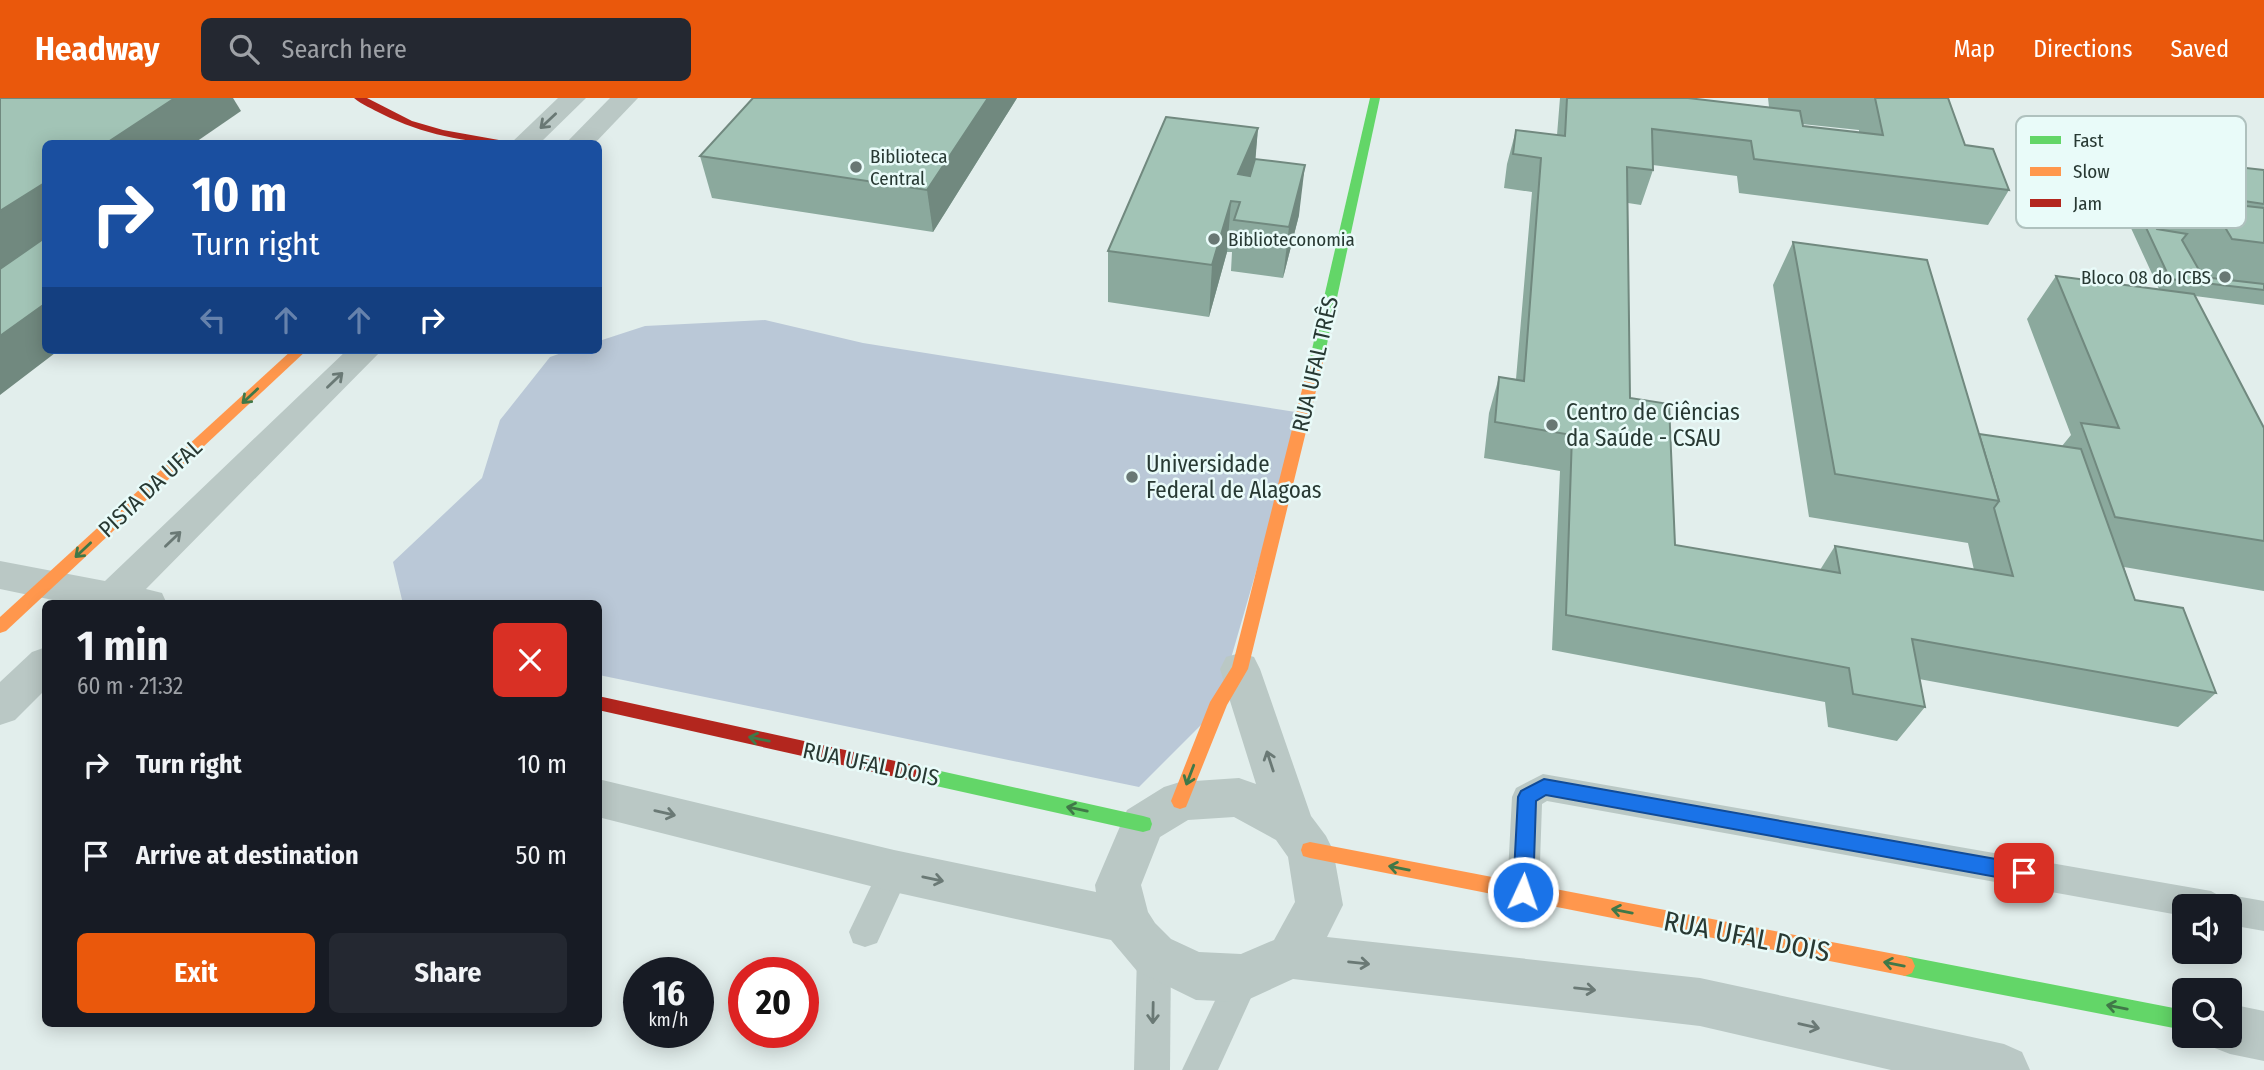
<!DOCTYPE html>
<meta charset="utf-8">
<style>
body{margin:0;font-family:"Fira Sans Condensed",sans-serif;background:#242831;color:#f1f3f6;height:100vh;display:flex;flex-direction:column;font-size:26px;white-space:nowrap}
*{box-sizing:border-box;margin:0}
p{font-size:23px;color:#9ea1a6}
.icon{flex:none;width:38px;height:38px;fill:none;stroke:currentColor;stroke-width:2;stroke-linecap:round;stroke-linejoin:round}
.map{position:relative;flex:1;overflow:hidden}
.side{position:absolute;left:42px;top:502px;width:560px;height:427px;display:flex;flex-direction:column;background:#171b24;border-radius:10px;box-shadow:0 4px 18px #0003}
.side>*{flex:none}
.hud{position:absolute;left:42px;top:42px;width:560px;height:214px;border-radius:10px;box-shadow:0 4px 18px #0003;background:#1a4fa0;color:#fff;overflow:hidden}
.fabs{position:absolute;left:2172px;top:796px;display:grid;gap:14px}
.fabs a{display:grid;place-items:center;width:70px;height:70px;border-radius:10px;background:#171b24;box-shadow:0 4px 18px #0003;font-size:35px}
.speed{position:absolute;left:623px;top:859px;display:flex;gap:14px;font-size:35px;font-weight:700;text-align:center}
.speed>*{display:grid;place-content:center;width:91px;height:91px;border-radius:50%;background:#171b24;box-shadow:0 4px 18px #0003;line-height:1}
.speed small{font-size:18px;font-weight:400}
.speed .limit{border:10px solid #d22;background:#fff;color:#111}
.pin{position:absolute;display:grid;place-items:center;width:60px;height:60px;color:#fff;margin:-30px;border-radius:14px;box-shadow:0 4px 10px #0006}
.me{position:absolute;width:77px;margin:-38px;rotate:3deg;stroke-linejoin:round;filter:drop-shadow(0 0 5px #0008)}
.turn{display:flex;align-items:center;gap:24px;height:147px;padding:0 35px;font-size:32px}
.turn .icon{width:91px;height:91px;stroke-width:2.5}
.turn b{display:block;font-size:49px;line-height:60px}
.lanes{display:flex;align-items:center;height:66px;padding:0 35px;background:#0003;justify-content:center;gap:35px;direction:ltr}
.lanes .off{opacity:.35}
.round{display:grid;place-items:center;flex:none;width:74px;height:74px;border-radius:10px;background:#242831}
.head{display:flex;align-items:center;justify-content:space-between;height:119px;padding:0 35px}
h1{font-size:42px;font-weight:700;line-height:52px}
.button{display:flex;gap:14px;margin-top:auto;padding:14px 35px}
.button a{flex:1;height:80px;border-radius:10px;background:#ea580c;color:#fff;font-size:28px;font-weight:700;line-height:80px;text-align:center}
.button a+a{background:#242831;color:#f1f3f6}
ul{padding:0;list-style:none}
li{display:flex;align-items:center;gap:21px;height:91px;padding:0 35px}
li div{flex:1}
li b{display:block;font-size:26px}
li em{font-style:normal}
header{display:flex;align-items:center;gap:42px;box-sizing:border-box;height:98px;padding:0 35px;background:#ea580c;color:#fff}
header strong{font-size:33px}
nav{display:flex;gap:38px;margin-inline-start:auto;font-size:24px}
.search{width:490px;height:63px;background:#242831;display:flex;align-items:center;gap:18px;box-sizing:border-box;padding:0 24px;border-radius:10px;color:#9ea1a6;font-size:26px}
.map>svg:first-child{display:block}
</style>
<header>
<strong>Headway</strong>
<div class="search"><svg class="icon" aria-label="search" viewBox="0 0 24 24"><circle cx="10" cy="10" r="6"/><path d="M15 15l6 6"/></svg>Search here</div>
<nav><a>Map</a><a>Directions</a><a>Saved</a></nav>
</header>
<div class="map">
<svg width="2264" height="972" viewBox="0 0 2264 972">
<rect width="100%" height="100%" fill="#e2eeec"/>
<path fill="#bac8d7" d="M765 222 863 245 1302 315 1216 612 1139 689 599 577 598 506H403L393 464 482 380 500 322 550 259 570 252H598L599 243 645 228Z"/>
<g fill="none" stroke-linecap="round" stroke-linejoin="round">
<g fill="#bac8c5" fill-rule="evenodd">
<path d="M1543 676 2211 793 2223 800 2230 797 2264 803V833L2230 827V808H2184V818L1547 703 1542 706 1539 794 1534 804 1523 809 1512 804 1507 794 1512 699 1516 690Z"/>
<path d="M894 759 905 763 910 773 877 845 865 849 853 845 849 834 883 763Z"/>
<path d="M1154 841 1166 846 1171 857 1170 972H1134L1137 857 1142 846Z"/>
<path d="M1243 864 1255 869 1260 880 1218 972H1182L1231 869Z"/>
</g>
<g fill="#bac8c5" fill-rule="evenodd">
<path d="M558 0H586L539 46H510Z"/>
<path d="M610 0H638L594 46H565Z"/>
<path d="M347 252H382L146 491 162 495 167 506H72L0 491V463L105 483Z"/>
<path d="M46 549V591L15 622 0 627V584L32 554Z"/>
<path d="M1240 555 1254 559 1260 571 1311 718 1326 738 1333 752 1343 807 1327 839 1700 880 2004 946 2022 954 2030 972H1891L1700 928 1293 881 1243 904 1196 902 1137 873 1111 842 894 794 598 719V681L894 752 1096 794 1095 787 1127 712 1164 689 1180 684 1239 680 1256 686 1220 571 1226 559ZM1234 719 1276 742 1288 759 1295 804 1274 842 1241 856 1199 854 1171 841 1155 825 1148 814 1141 787 1160 739 1188 722Z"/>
<path d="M2230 906 2264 913V963L2230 956 2212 949 2208 938H2230Z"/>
</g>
<g fill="#63d668" fill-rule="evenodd">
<path d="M1370 0H1380L1324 260 1317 264 1310 260Z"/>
<path d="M909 666 1143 718 1150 720 1152 726 1150 732 1143 734 909 682 903 679 900 674 903 669Z"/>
<path d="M1905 858 2184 912V932L1905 878 1898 875 1895 868 1898 861Z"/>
</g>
<g fill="#ff974d" fill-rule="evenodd">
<path d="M292 252H307L6 533 0 535V519Z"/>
<path d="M1317 256 1324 260 1248 571 1227 607 1186 709 1180 711 1174 709 1171 703 1210 604 1232 569 1310 260Z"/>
<path d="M1310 744 1905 858 1912 861 1915 868 1912 875 1905 878 1310 760 1303 758 1301 752 1303 746Z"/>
</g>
<g fill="#b3261e" fill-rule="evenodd">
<path d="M354 0H367L412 23 443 32 521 46C473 46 426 38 382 16 373 11 362 7 354 0Z"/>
<path d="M598 598 909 666 915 669 918 674 915 679 909 682 598 612Z"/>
</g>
</g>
<g fill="#8ba99d" fill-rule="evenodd">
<path d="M1017 0 933 134 712 100 700 58Z"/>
<path d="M1560 0H1688L1769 9 1768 0H1948L1965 47 2009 92 1988 127 1739 95 1737 78 1653 67V72L1641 107 1628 105 1630 300 1675 447 1820 472 1835 448 1974 472 1968 445 1809 419 1773 187 1793 144 1979 336 2062 348 2071 337 2027 221 2056 178 2159 191 2119 104 2128 91 2143 93 2165 61 2264 72V207L2195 198 2264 330V493L2124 469 2135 502 2216 595 2178 629 1919 581 1925 609 1897 643 1828 629 1825 604 1552 552 1560 373 1484 360 1489 315 1499 279 1516 281 1532 94 1504 90 1507 66 1516 32 1557 37ZM1802 26 1859 32V35L1803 28Z"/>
<path d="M1258 30 1255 62 1299 117 1283 180 1231 173 1232 154H1227L1209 219 1108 204V153Z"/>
</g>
<g fill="#71897f">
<path d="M175 0H233L241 13 193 46H105Z"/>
<path d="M988 0H1017L933 134 927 92Z"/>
<path d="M1258 30 1254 79 1240 104 1238 76Z"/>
<path d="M1305 67 1299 117 1283 180 1289 129Z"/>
<path d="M46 84V147L0 178V113Z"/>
<path d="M1231 103 1227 154 1209 219 1212 167Z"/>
<path d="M46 205V252H59L0 297V238Z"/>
</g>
<g fill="#a2c4b6" stroke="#71897f" stroke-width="2">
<path d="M0 0H175L105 46H46V84L0 113Z"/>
<path d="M753 0H988L927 92 700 58Z"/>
<path d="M1567 0H1688L1800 13 1803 28 1883 37 1875 0H1948L1965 47 1993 51 2009 92 1754 61 1751 43 1652 31 1653 72 1627 69 1630 300 1669 306 1675 447 1840 475 1835 448 2013 478 1994 410 1999 403 1979 336 2081 351 2135 502 2183 510 2216 595 1912 541 1925 609 1853 596 1849 570 1566 517 1572 337 1495 324 1499 279 1524 283 1541 60 1513 56 1516 32 1565 38Z"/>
<path d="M1166 19 1258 30 1238 76 1250 78 1255 61 1305 67 1289 129 1234 122 1240 104 1231 103 1212 167 1108 153Z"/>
<path d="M2165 61 2264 72V106L2184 94Z"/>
<path d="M2128 91 2143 93 2140 98 2157 131 2187 136 2182 142 2203 179 2264 186V192L2170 181Z"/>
<path d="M2210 104 2264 110V145L2232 141Z"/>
<path d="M46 139V205L0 238V171Z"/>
<path d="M1793 144 1927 162 1999 403 1835 376Z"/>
<path d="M2056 178 2194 196 2264 330V443L2115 419 2081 325 2119 330Z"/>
</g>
<defs><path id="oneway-shaft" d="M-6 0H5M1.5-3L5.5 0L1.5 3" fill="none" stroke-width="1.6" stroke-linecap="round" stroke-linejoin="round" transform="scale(1.75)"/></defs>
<g stroke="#6a7975">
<use href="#oneway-shaft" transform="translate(548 23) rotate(137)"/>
<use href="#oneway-shaft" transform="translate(335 282) rotate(-44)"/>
<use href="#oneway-shaft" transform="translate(173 441) rotate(-44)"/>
<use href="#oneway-shaft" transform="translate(1270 663) rotate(-108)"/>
<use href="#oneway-shaft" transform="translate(665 715) rotate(13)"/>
<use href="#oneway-shaft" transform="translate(933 781) rotate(12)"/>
<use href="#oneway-shaft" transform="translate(1359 865) rotate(6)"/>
<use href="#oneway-shaft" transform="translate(1585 891) rotate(6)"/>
<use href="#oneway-shaft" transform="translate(1153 915) rotate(91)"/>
<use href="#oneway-shaft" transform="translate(1809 928) rotate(13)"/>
</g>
<g stroke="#407848">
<use href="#oneway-shaft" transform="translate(250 298) rotate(137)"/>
<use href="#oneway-shaft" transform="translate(83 452) rotate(137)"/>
<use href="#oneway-shaft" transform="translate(759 641) rotate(-168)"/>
<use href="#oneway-shaft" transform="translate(1190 677) rotate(111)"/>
<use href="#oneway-shaft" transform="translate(1077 711) rotate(-168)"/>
<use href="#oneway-shaft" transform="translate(1399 770) rotate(-169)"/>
<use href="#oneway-shaft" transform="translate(1622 813) rotate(-169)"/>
<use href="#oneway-shaft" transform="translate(1894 866) rotate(-169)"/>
<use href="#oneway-shaft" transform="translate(2117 909) rotate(-169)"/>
</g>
<path fill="#1a73e8" stroke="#114b97" stroke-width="2" d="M1544 681 2024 766 2031 769 2034 775 2031 781 2024 784 1546 697 1536 703 1533 794 1530 800 1523 803 1516 800 1513 794 1518 699 1521 693Z"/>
<g fill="#697874" stroke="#e9fbf9" stroke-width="2.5">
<circle cx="856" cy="69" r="7"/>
<circle cx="1214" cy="141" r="7"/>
<circle cx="2225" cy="179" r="7"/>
<circle cx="1552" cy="327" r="7"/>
<circle cx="1132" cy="379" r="7"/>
</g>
<g text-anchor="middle" stroke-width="5" stroke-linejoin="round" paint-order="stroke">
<g font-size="19" fill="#283933" stroke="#e9fbf9" text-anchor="start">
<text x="870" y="65">Biblioteca<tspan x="870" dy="22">Central</tspan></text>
<text x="1228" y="148">Biblioteconomia</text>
<text x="2211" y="186" text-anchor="end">Bloco 08 do ICBS</text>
</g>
<g font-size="23" fill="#283933" stroke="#e9fbf9">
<text transform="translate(1315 266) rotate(-77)" y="8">RUA UFAL TRÊS</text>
<text transform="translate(150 390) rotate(-43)" y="8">PISTA DA UFAL</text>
<text transform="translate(871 666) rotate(12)" y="8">RUA UFAL DOIS</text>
</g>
<g font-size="23" fill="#283933" stroke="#e9fbf9" text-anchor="start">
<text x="1566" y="322">Centro de Ciências<tspan x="1566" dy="26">da Saúde - CSAU</tspan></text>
<text x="1146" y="374">Universidade<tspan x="1146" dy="26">Federal de Alagoas</tspan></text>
</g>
<g font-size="28" fill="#283933" stroke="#e9fbf9">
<text transform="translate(1747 838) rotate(11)" y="10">RUA UFAL DOIS</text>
</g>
</g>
<rect x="2016" y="18" width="230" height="112" rx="10" fill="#e9fbf9" stroke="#afc1be" stroke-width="2"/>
<rect x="2030" y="38" width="31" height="8" fill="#63d668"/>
<rect x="2030" y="69" width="31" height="9" fill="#ff974d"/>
<rect x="2030" y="101" width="31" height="8" fill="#b3261e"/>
<g font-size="19" fill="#283933">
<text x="2073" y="49">Fast</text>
<text x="2073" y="80">Slow</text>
<text x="2073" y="112">Jam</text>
</g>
</svg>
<div class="fabs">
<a><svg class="icon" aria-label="sound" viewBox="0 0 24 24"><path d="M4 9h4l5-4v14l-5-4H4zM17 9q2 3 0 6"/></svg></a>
<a><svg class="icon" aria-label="search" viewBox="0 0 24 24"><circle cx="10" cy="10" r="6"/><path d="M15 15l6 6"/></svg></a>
</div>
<div class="speed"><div>16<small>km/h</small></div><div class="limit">20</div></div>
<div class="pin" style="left:2024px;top:775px;background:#d93025"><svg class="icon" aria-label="arrive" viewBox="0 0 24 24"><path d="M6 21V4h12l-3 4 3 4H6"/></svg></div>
<svg class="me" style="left:1523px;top:794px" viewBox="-20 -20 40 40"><circle r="17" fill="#1a73e8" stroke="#fff" stroke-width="3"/><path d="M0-11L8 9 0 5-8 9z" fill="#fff"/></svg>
<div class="hud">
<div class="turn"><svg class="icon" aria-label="right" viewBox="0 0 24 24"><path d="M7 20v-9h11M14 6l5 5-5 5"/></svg><div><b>10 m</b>Turn right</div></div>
<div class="lanes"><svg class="icon off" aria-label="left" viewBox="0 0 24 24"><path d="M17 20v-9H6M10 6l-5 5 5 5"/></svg><svg class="icon off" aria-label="ahead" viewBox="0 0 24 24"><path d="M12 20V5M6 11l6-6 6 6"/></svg><svg class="icon off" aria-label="ahead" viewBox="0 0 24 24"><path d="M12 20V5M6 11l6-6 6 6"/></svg><svg class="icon" aria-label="right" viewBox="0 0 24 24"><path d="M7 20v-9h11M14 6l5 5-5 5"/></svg></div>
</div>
<section class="side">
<div class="head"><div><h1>1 min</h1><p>60 m · 21:32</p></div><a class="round" style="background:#d93025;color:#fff"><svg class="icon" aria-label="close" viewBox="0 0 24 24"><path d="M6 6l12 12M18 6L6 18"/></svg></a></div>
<ul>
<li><svg class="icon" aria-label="right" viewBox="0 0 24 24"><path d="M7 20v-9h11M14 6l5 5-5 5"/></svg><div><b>Turn right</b></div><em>10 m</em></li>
<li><svg class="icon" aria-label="arrive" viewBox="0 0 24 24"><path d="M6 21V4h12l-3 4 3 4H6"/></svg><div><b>Arrive at destination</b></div><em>50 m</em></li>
</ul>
<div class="button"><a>Exit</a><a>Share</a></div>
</section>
</div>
